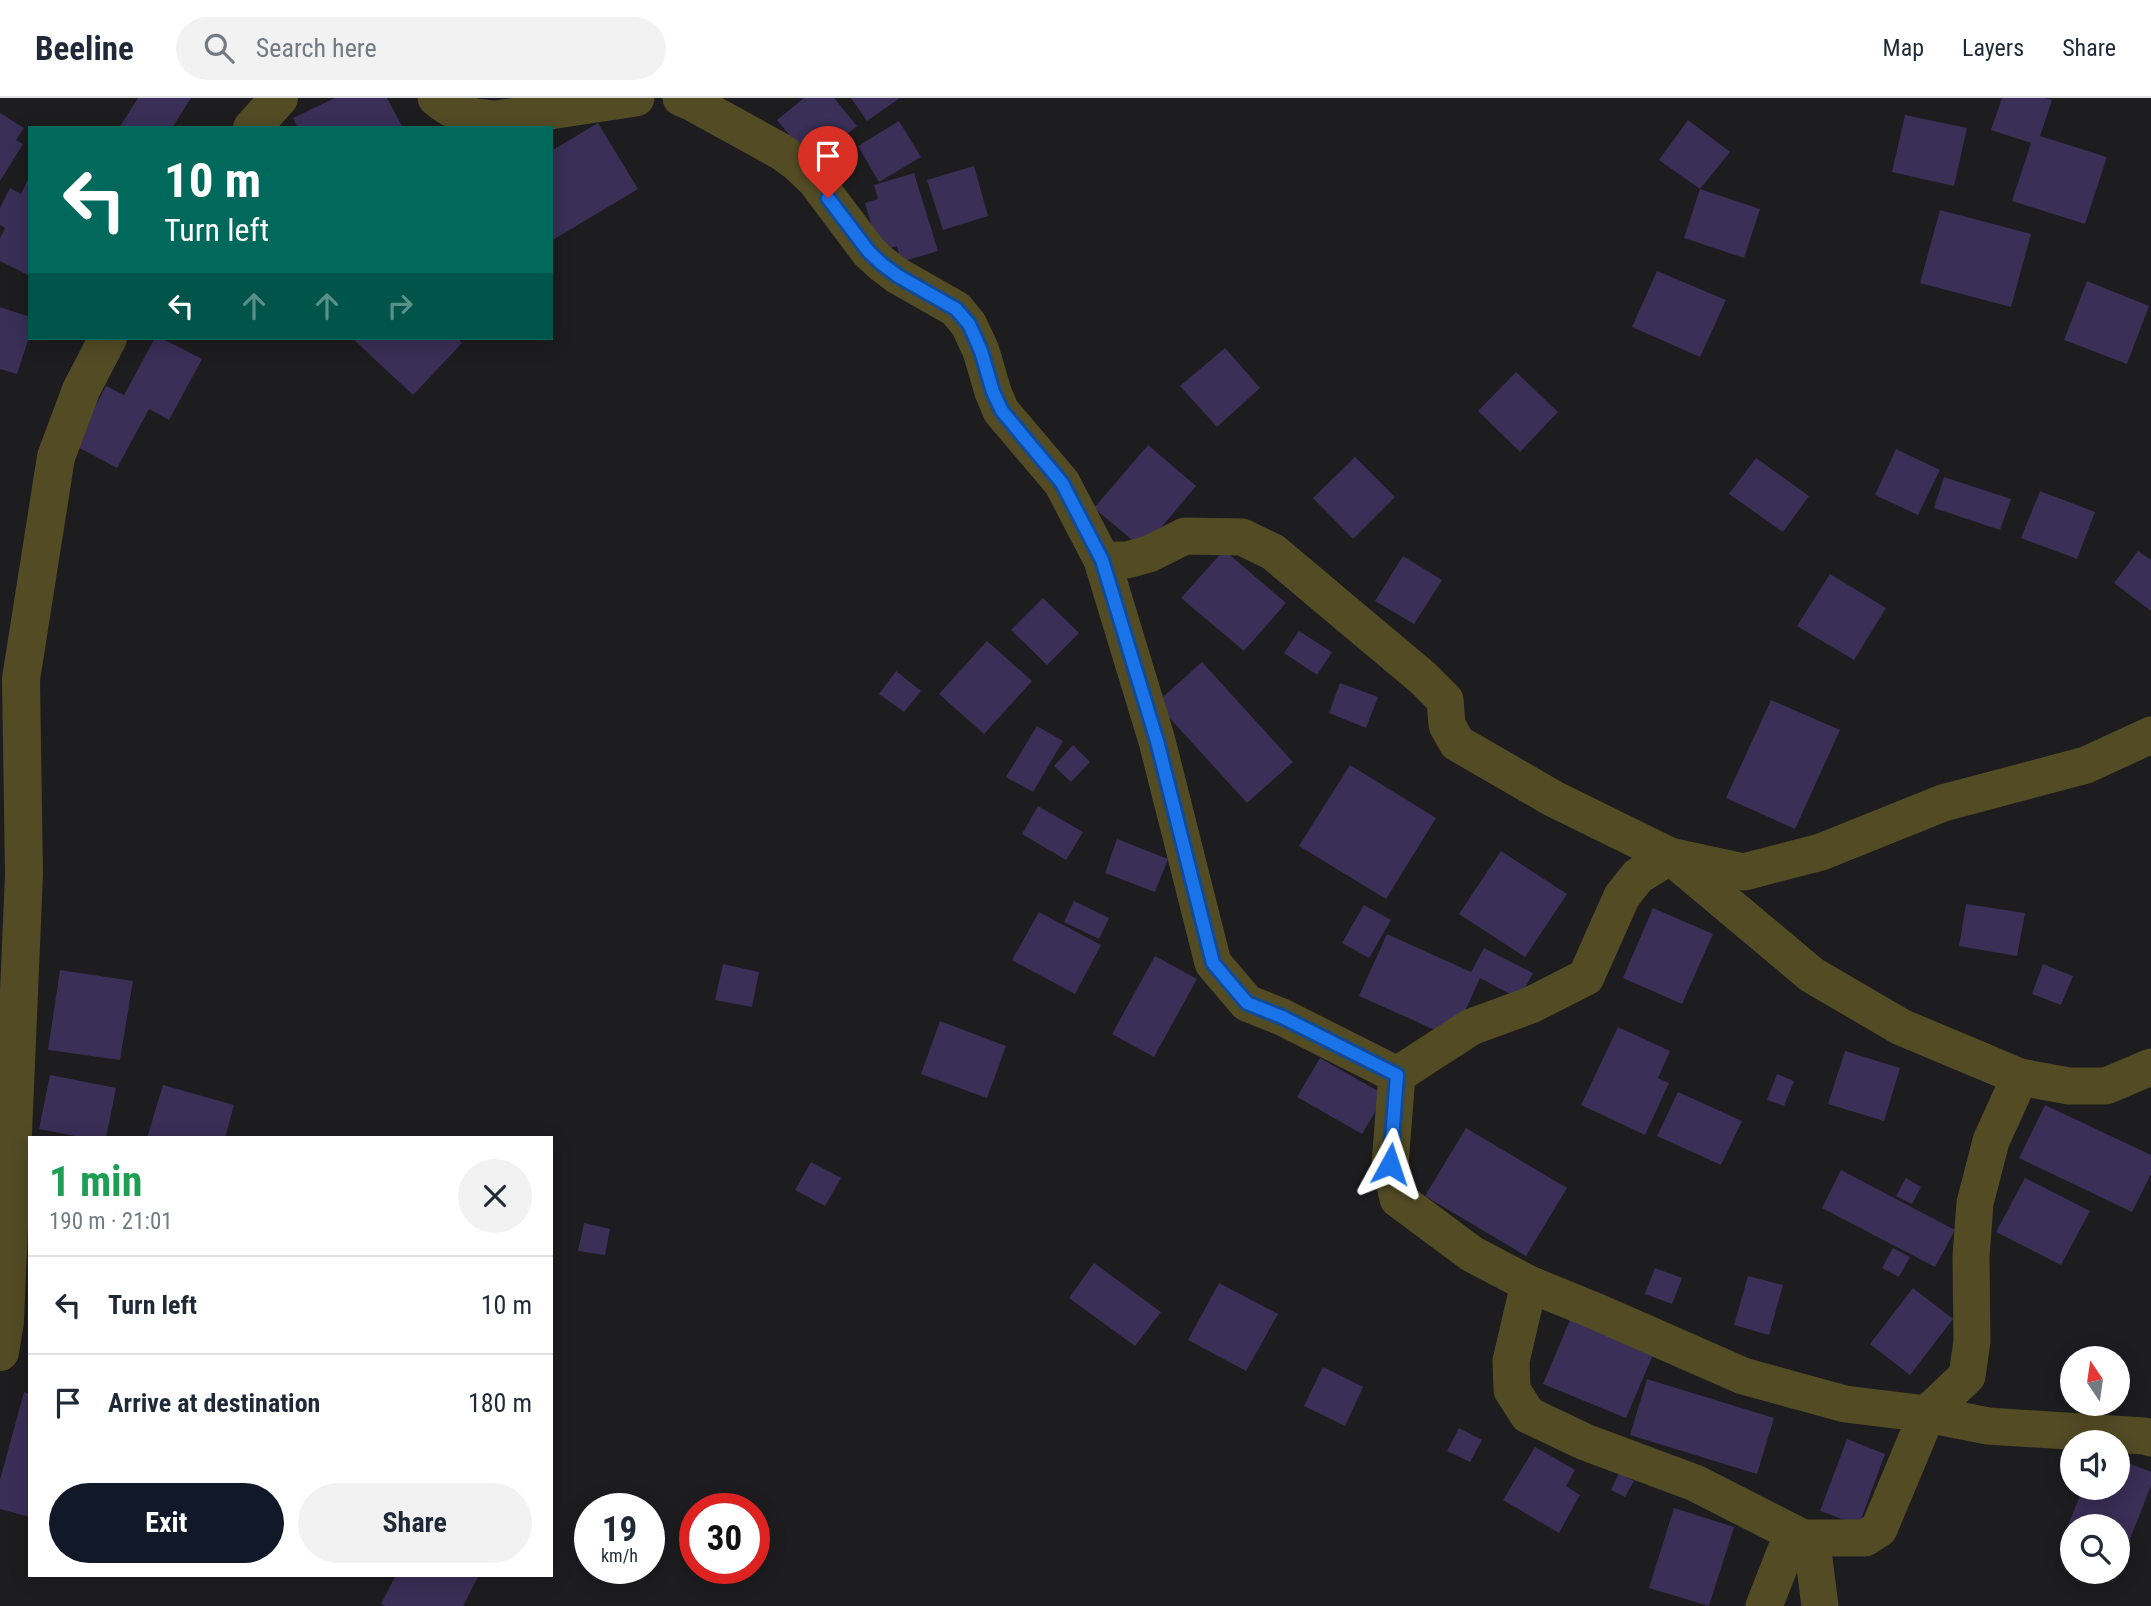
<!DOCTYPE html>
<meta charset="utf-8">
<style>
body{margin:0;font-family:"Roboto Condensed",sans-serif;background:#f2f2f3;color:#1f2937;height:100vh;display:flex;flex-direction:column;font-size:26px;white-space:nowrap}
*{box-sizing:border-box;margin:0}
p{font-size:23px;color:#747a83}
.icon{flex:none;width:38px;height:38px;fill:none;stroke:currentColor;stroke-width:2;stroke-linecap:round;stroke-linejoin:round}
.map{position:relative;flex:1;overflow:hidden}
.sheet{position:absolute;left:28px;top:1038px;width:525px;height:441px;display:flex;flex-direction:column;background:#fff;border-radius:0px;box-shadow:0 4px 18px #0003}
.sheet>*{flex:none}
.hud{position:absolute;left:28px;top:28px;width:525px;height:214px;border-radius:0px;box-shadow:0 4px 18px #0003;background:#00695c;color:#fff;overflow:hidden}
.needle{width:46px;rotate:347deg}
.fabs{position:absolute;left:2060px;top:1248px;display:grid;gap:14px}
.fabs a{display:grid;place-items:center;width:70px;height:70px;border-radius:50%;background:#fff;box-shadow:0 4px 18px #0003;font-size:35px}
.speed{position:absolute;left:574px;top:1395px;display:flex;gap:14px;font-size:35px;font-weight:700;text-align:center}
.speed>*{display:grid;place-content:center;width:91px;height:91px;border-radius:50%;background:#fff;box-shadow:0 4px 18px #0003;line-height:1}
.speed small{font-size:18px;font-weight:400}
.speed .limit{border:10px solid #d22;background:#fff;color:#111}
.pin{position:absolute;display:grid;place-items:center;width:60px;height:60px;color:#fff;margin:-72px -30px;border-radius:50% 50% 50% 0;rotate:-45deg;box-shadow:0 0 7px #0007}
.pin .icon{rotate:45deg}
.me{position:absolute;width:77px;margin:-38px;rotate:5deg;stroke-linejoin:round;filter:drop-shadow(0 0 5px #0008)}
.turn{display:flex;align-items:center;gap:24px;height:147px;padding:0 21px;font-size:32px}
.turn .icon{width:91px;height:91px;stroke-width:2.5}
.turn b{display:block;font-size:49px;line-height:60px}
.lanes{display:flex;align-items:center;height:66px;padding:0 21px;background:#0003;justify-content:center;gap:35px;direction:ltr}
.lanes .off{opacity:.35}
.round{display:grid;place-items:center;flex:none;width:74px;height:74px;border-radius:37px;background:#f2f2f3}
.summary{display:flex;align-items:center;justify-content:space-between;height:119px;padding:0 21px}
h1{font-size:42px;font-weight:700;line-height:52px;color:#1e9e55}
.primary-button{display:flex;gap:14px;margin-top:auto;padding:14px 21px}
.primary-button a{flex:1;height:80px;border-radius:42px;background:#111827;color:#fff;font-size:28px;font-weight:700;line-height:80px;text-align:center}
.primary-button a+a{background:#f2f2f3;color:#1f2937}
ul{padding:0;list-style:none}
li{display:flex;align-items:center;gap:21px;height:98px;padding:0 21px;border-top:2px solid #e0e1e3}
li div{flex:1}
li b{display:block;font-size:26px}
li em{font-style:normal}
header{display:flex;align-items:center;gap:42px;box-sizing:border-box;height:98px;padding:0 35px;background:#fff;border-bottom:2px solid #e0e1e3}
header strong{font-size:33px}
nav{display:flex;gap:38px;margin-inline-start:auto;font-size:24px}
.search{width:490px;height:63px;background:#f2f2f3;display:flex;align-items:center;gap:18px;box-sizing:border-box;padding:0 24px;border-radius:38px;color:#747a83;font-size:26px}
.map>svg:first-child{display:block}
</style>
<header>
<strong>Beeline</strong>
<div class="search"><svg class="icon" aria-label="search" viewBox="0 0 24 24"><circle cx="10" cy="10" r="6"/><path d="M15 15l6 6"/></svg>Search here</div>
<nav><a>Map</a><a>Layers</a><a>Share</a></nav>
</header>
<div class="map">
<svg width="2151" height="1508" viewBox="0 0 2151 1508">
<rect width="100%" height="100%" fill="#1d1c1f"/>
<g fill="#392f57">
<path d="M138 0H191L172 30H119Z"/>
<path d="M335 0H387L403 30H298L293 20Z"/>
<path d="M804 0H834L857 28 812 65 777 22Z"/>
<path d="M851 0H900L867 23Z"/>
<path d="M2002 0H2044L2052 2 2040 38 2107 59 2085 126 2012 103 2031 45 1991 32Z"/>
<path d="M0 15 24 30 16 42 23 46 0 83Z"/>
<path d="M1905 17 1967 30 1954 88 1892 74Z"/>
<path d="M1688 22 1730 54 1700 91 1659 62Z"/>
<path d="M899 23 921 59 879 84 858 48Z"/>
<path d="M598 25 638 91 551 143V53Z"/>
<path d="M974 68 988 118 943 132 927 82Z"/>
<path d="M914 75 938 153 901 164 897 148 879 153 865 105 878 101 874 87Z"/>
<path d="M30 77V178L0 163V140L5 130 0 127V110L10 90 21 96Z"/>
<path d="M1700 91 1760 111 1744 160 1684 140Z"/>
<path d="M1940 112 2031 136 2011 209 1920 185Z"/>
<path d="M1657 173 1726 202 1700 259 1632 229Z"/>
<path d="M2087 183 2149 208 2127 266 2064 242Z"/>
<path d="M0 209 30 219V236L17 276 0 271Z"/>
<path d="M155 240H161L202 261 169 322 149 311 117 370 74 347 106 288 124 297Z"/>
<path d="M352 240H457L462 245 413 297Z"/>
<path d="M1225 250 1260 290 1217 329 1180 288Z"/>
<path d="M1516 274 1558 314 1520 354 1478 313Z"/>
<path d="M1148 347 1196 388 1143 451 1094 410Z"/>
<path d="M1896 351 1940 372 1918 417 1875 397Z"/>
<path d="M1355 359 1395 399 1353 441 1313 400Z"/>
<path d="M1756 360 1809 398 1783 434 1729 396Z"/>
<path d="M1944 379 2011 401 2000 432 1934 410Z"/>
<path d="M2040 393 2095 414 2077 461 2021 440Z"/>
<path d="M1224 452 1286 505 1244 553 1181 500Z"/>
<path d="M2138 453 2151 462V513L2114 485Z"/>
<path d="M1403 458 1442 482 1414 526 1375 503Z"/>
<path d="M1830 476 1886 510 1854 562 1797 528Z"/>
<path d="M1043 500 1079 535 1047 567 1011 532Z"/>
<path d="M1299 533 1332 554 1317 577 1284 555Z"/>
<path d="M987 543 1032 583 984 636 939 596Z"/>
<path d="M1202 564 1293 664 1247 705 1156 605Z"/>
<path d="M896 573 921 593 904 614 879 596Z"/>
<path d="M1340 585 1378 599 1366 630 1329 615Z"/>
<path d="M1771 602 1840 632 1795 731 1726 700Z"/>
<path d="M1037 628 1063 643 1033 694 1006 679Z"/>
<path d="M1073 647 1090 664 1071 684 1054 668Z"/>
<path d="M1350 667 1436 720 1386 801 1299 748Z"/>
<path d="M1038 708 1083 734 1066 762 1022 736Z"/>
<path d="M1117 741 1168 761 1155 794 1105 775Z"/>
<path d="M1501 753 1567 796 1525 859 1459 816Z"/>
<path d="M1074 803 1109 820 1099 841 1064 824Z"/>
<path d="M1966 806 2025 815 2017 858 1959 848Z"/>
<path d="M1364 807 1391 822 1369 860 1342 845Z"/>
<path d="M1653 810 1713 836 1682 906 1623 880Z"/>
<path d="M1039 814 1101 847 1075 896 1012 862Z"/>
<path d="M1387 836 1471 874 1484 850 1533 875 1519 901 1480 880 1453 940 1359 898Z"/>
<path d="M1155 858 1197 881 1154 959 1112 936Z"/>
<path d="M723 866 759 874 752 909 715 902Z"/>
<path d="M2043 866 2073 878 2061 907 2032 896Z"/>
<path d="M60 872 133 883 120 962 48 952Z"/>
<path d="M940 923 1006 948 987 1000 921 976Z"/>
<path d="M1618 929 1670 953 1658 980 1669 985 1645 1037 1581 1007Z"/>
<path d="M1845 953 1900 970 1884 1023 1828 1006Z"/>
<path d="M1320 960 1385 997 1362 1036 1297 999Z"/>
<path d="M1777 976 1794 983 1784 1008 1767 1002Z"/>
<path d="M50 977 116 990 106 1040H85L39 1031Z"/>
<path d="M163 987 234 1007 225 1040H147Z"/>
<path d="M1678 994 1742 1023 1721 1067 1657 1038Z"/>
<path d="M2045 1007 2151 1057V1076L2132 1114 2019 1060Z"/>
<path d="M1466 1030 1567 1090 1526 1158 1425 1098Z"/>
<path d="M811 1064 841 1080 825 1108 795 1092Z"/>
<path d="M1841 1072 1955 1132 1935 1169 1822 1110Z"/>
<path d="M1906 1080 1921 1089 1912 1106 1896 1098Z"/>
<path d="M2025 1080 2090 1113 2061 1167 1996 1134Z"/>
<path d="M584 1125 610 1131 605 1157 578 1153Z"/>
<path d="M1893 1150 1910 1159 1899 1179 1882 1170Z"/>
<path d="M1094 1165 1161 1214 1135 1248 1069 1200Z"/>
<path d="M1655 1170 1682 1180 1672 1206 1645 1196Z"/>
<path d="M1748 1178 1783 1187 1769 1237 1734 1227Z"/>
<path d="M1219 1185 1278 1216 1246 1273 1188 1242Z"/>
<path d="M1913 1190 1953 1221 1910 1277 1870 1246Z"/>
<path d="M1570 1222 1653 1257 1626 1320 1543 1286Z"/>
<path d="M1323 1269 1363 1289 1345 1328 1304 1308Z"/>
<path d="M1647 1281 1774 1320 1757 1376 1630 1337Z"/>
<path d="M24 1294 30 1296V1419L0 1411V1382Z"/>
<path d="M1459 1330 1482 1342 1470 1364 1447 1353Z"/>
<path d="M1847 1341 1885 1356 1859 1427 1820 1413Z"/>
<path d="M1535 1349 1575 1372 1566 1388 1580 1397 1559 1435 1503 1402Z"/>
<path d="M2118 1361 2151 1374V1388L2118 1471V1428H2072V1452L2060 1447 2083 1390H2118Z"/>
<path d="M1619 1375 1634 1383 1625 1399 1611 1392Z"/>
<path d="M1674 1410 1734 1429 1709 1508 1649 1490Z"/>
<path d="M396 1477H479L463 1508H385L381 1506Z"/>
</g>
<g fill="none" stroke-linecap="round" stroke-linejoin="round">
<g stroke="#524b24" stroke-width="37">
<path d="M436 0C454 16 473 20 497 21L636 0"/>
<path d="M681 0 693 5 780 53 797 65 815 82 869 154 882 166 898 178 956 211 969 227 981 253 993 294 1001 313 1062 385 1102 462 1157 643 1213 865 1247 905 1282 919 1397 977 1390 1066 1398 1101 1472 1156 1529 1186 1595 1213 1743 1278 1845 1306 1927 1316 1988 1328 2144 1338 2151 1340"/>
<path d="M1102 462H1127L1149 456 1185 438 1242 439 1273 454 1423 580 1445 602 1447 627 1457 645 1554 701 1670 758 1812 877 1901 929 2020 979 2069 988H2106L2151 969"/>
<path d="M1397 977 1471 929 1531 907 1586 879 1622 798 1638 778 1670 758 1744 774 1821 754 1943 705 2086 667 2151 637"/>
<path d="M1529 1186 1511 1263 1512 1292 1528 1317 1585 1344 1695 1385 1803 1440 1814 1461 1820 1508"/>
<path d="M1764 1508 1786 1452 1803 1440H1865L1879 1431 1927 1316 1967 1278 1972 1243 1971 1158 1975 1105 1991 1043 2020 979"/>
</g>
<g stroke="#524b24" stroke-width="38">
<path d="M252 30 279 0"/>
<path d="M0 1254 5 1223 24 777 21 581 56 359 81 292 108 240"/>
</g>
</g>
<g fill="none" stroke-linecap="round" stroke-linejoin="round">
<defs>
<path id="route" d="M828 100 869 154 882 166 898 178 956 211 969 226 981 253 993 294 1002 313 1062 385 1102 462 1157 643 1213 865 1247 905 1282 919 1397 977 1390 1066"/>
</defs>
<use href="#route" stroke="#114b97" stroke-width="18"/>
<use href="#route" stroke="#1a73e8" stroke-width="12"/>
</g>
</svg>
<div class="fabs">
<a><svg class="needle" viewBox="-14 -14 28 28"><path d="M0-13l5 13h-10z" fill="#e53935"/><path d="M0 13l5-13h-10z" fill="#747a83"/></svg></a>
<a><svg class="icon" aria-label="sound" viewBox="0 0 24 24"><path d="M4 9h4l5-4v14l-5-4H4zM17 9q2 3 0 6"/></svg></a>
<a><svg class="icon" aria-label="search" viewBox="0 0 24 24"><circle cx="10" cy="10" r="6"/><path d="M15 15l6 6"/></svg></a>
</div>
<div class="speed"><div>19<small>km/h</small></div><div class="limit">30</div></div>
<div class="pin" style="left:828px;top:100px;background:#d93025"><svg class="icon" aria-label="arrive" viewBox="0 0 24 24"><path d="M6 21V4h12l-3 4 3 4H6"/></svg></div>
<svg class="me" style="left:1390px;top:1066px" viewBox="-20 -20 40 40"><path d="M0-17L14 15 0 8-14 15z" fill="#1a73e8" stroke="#fff" stroke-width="4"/></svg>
<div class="hud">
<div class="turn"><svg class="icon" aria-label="left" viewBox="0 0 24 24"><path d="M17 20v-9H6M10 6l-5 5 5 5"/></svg><div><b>10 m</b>Turn left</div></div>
<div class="lanes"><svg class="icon" aria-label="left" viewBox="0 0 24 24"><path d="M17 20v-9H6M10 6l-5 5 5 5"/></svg><svg class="icon off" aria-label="ahead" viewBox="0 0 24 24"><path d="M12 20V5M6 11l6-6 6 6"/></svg><svg class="icon off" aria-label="ahead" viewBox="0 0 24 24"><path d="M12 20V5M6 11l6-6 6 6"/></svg><svg class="icon off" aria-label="right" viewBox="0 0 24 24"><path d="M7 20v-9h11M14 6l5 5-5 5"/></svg></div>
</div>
<section class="sheet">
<div class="summary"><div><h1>1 min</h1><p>190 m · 21:01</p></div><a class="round"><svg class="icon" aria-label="close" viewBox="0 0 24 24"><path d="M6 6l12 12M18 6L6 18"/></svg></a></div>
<ul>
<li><svg class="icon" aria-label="left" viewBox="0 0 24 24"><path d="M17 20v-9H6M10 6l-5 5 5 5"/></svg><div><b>Turn left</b></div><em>10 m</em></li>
<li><svg class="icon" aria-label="arrive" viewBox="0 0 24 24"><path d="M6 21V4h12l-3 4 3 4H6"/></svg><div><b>Arrive at destination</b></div><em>180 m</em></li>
</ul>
<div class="primary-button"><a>Exit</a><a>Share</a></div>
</section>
</div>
